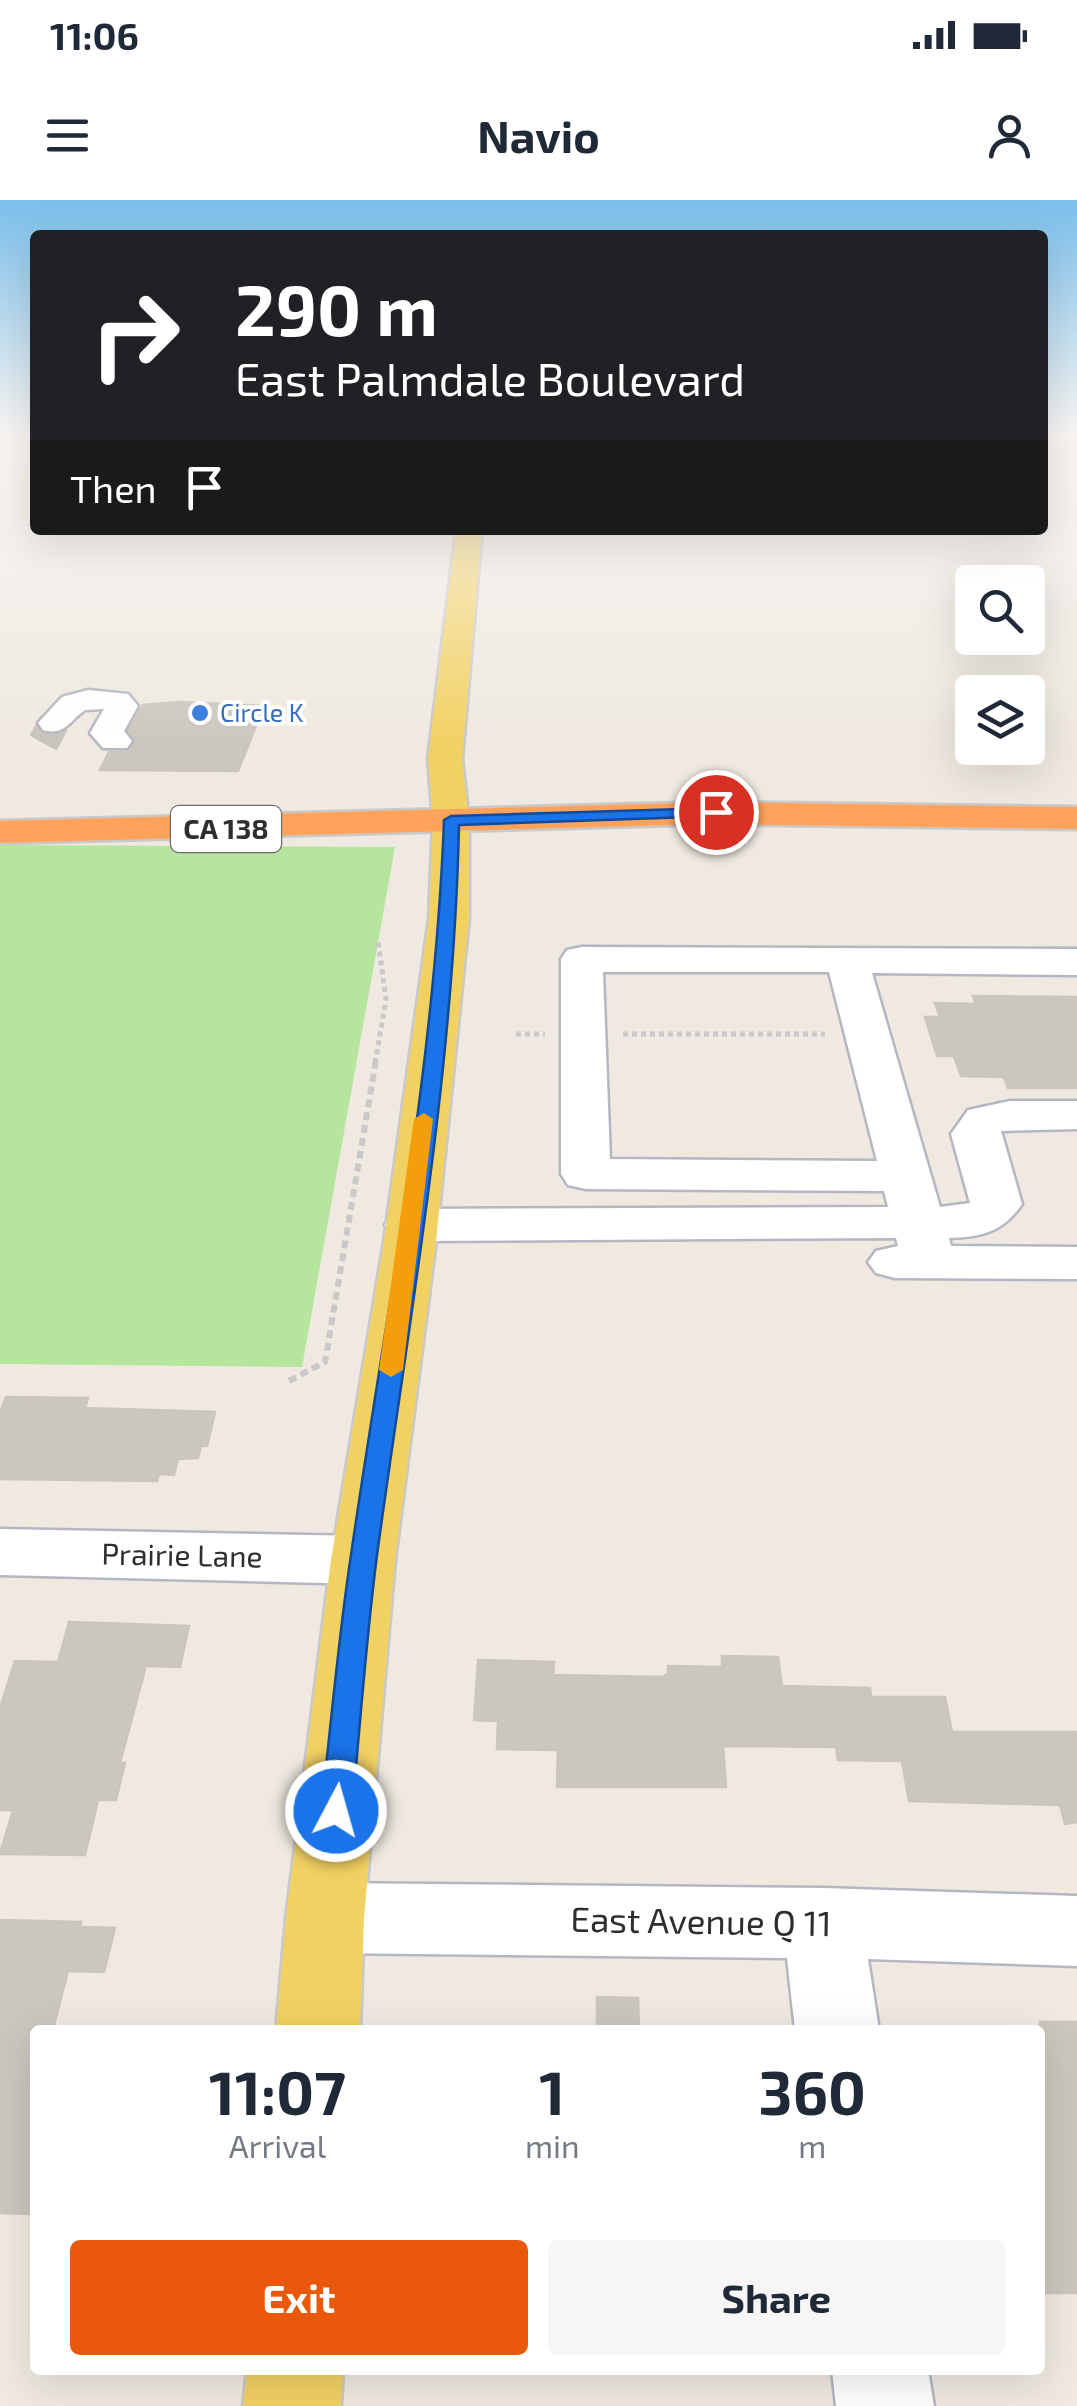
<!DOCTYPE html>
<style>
body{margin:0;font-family:"Exo 2",sans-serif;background:#f6f6f7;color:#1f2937;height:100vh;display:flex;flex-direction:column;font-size:38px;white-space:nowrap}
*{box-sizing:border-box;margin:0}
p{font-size:32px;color:#747a83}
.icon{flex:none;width:55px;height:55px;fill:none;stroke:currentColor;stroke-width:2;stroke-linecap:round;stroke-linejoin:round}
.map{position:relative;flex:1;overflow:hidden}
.details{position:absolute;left:30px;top:1825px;width:1015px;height:350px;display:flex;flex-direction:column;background:#fff;border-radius:10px;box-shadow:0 10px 40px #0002}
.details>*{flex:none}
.hud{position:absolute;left:30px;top:30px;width:1018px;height:305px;border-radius:10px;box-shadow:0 10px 40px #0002;background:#202124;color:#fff;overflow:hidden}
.tools{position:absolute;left:955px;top:365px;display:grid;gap:20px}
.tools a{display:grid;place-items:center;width:90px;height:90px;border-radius:10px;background:#fff;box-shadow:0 10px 40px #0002;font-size:50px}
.pin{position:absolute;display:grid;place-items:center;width:85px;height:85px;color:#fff;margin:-42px;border:5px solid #fff;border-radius:50%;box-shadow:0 2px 10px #0007}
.me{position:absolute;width:110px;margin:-55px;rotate:6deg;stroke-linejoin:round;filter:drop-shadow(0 0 8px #0008)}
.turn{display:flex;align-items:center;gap:35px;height:210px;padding:0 40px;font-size:45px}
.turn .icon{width:130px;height:130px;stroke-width:2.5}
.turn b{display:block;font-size:70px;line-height:85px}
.then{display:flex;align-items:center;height:95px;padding:0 40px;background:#0003;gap:20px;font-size:38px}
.eta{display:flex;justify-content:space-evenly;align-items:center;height:170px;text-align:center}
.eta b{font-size:60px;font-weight:700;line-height:70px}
.button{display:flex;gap:20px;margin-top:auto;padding:20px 40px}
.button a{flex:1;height:115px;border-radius:10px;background:#ea580c;color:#fff;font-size:40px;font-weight:700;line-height:115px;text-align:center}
.button a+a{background:#f6f6f7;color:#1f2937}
.status{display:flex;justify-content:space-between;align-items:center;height:70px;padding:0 50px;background:#fff;direction:ltr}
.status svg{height:28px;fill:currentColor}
header{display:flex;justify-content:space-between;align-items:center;height:130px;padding:0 40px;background:#fff;font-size:45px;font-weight:700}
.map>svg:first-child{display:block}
</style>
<div class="status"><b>11:06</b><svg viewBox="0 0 49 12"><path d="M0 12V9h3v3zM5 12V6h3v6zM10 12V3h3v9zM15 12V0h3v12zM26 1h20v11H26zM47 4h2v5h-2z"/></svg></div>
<header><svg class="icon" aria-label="menu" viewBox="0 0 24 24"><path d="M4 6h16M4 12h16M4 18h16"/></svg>Navio<svg class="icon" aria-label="person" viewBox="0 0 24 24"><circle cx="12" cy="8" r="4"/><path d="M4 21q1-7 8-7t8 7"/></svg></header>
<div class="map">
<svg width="1077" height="2206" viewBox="0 0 1077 2206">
<rect width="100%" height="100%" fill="#efe9e1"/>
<path fill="#b6e59e" d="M0 645 395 647 302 1167 0 1164Z"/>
<g fill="#cbc7bf" stroke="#cbc5ba" stroke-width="2.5">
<path d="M180 502 264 506 238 571 100 570 109 552H127L135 543 128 531 143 505Z"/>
<path d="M973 796 1077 797V888H1008L1004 877 961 876 954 856H937L925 817H940L935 803 976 804Z"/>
<path d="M6 1197 88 1198 85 1208 215 1212 207 1246H201L198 1258 178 1259 174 1275 159 1274 157 1281 0 1279V1212Z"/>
<path d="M69 1422 189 1426 180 1467 146 1466 120 1563H125L116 1600H98L85 1655 0 1654 13 1610H0V1508L15 1461 58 1462Z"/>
<path d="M722 1456 778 1457 782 1486 870 1488 871 1497H945L952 1532H1077V1622L1065 1624 1060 1605 909 1601 902 1561 838 1560 836 1547 723 1546 726 1587H557L558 1550 497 1549 498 1521 474 1520 478 1460 554 1462 553 1475 663 1477 668 1473V1466L722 1467Z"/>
<path d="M0 1720 81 1722 80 1727 115 1728 104 1772 68 1771 53 1829H35V2014L0 2013Z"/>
<path d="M597 1797 638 1798 639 1830H597Z"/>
<rect x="1040" y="1822" width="37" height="271"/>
</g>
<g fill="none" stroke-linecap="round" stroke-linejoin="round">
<path stroke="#c8c4bd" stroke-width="31" stroke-dasharray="31 15" stroke-linecap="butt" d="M43 543 54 523"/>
<defs>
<g id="minor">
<path d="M88 490 128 494 138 506 124 531 132 541 127 548H103L90 533 104 509 85 510C68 522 65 536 43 530L38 523 62 497Z"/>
<path d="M582 747 1077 749V775L872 773 940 1007 970 1003 951 934 968 910 1010 901H1077V929L1001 931 1022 1004C1003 1032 982 1037 949 1038L951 1046 1077 1047V1079L895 1078 876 1073 868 1062 876 1051 898 1046 896 1038 411 1041 393 1036 385 1025 393 1014 411 1009 888 1007 884 991 586 989 568 985 561 974V759L567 750ZM603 772H829L877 961 610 959Z"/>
<path d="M0 1329 363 1336 386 1343 395 1360 386 1377 363 1384 0 1375Z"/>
<path d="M325 1683 823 1688 1077 1696V1766L868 1759 879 1830H795L787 1758 325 1753 297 1743 286 1718 297 1693Z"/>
<path d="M832 2170H928L934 2206H836Z"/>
</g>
<g id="major">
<path d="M456 330H482L462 559 469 621V718L436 1041 395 1360 364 1718 360 1830H276L286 1718 331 1360 384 1041 429 718 433 621 428 559Z"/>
<path d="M247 2170H343L341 2206H243Z"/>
</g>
<path id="highway" d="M716 602 1077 607V629L716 624 0 643V621Z"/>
</defs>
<use href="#minor" stroke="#b4b7c1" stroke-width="5"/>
<use href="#major" stroke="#c9c9c9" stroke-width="5"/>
<use href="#highway" stroke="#c9c9c9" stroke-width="5"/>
<path stroke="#c9c9c9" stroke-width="2.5" stroke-dasharray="4 2.5" stroke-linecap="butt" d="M1042 250H1077"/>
<g stroke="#c9c9c9" stroke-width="5" stroke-dasharray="5 4" stroke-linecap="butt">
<path d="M516 834H545"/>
<path d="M623 834H825"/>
<path d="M375 863 386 800 378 740"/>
</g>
<path stroke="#c9c9c9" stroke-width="6" stroke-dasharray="8 5" stroke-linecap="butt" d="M289 1181 325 1162 376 860"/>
<use href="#minor" fill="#fff" fill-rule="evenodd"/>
<use href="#major" fill="#f2d163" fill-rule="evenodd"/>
<use href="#highway" fill="#ffa35c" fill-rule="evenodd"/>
</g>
<linearGradient id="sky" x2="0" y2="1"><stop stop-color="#7abfeb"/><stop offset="0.43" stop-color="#f8f5f2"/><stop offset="1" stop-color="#f8f5f2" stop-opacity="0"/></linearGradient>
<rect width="1077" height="543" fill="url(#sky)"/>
<path fill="#1a73e8" stroke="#114b97" stroke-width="2.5" d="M716 608 721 609V616L459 625C454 869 410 1113 377 1355 366 1440 360 1526 352 1611L347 1620 336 1624 326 1620 321 1611C331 1526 338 1440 351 1355 386 1112 435 867 444 620L451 616Z"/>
<path fill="#f59e0b" d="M424 913 433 919 403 1170 391 1177 379 1170 414 919Z"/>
<circle fill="#3f7fe0" stroke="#fff" stroke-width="4" cx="200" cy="513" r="10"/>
<g text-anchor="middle" stroke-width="8" stroke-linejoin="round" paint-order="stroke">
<g font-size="25" fill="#366cbe" stroke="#fff" text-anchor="start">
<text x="220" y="522">Circle K</text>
</g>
<rect fill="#fff" stroke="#6d6d6d" stroke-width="2.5" x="171" y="606" width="110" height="46" rx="8"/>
<g font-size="28" font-weight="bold" fill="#2e2e2e">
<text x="226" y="639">CA 138</text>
</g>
<g font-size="30" fill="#2e2e2e" stroke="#fff">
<text transform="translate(182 1356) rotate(1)" y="10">Prairie Lane</text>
</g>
<g font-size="35" fill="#2e2e2e" stroke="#fff">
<text transform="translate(701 1722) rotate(1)" y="12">East Avenue Q 11</text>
</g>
</g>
</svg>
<div class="tools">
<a><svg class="icon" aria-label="search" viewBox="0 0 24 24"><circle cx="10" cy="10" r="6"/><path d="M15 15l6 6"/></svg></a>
<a><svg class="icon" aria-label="layers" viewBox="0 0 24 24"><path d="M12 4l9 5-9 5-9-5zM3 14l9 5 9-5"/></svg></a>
</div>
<div class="pin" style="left:716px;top:612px;background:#d93025"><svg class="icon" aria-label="arrive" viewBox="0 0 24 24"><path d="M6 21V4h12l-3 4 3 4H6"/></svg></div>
<svg class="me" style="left:336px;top:1611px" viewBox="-20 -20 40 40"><circle r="17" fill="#1a73e8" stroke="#fff" stroke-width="3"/><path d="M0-11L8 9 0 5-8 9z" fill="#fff"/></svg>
<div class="hud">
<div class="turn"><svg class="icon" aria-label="right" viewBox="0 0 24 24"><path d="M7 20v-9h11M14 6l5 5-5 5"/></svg><div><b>290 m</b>East Palmdale Boulevard</div></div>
<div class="then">Then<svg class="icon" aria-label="arrive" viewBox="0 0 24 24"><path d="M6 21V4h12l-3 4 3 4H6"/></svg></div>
</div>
<section class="details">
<div class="eta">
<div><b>11:07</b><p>Arrival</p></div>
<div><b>1</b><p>min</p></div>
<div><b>360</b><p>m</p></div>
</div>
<div class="button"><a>Exit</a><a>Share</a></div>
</section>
</div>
